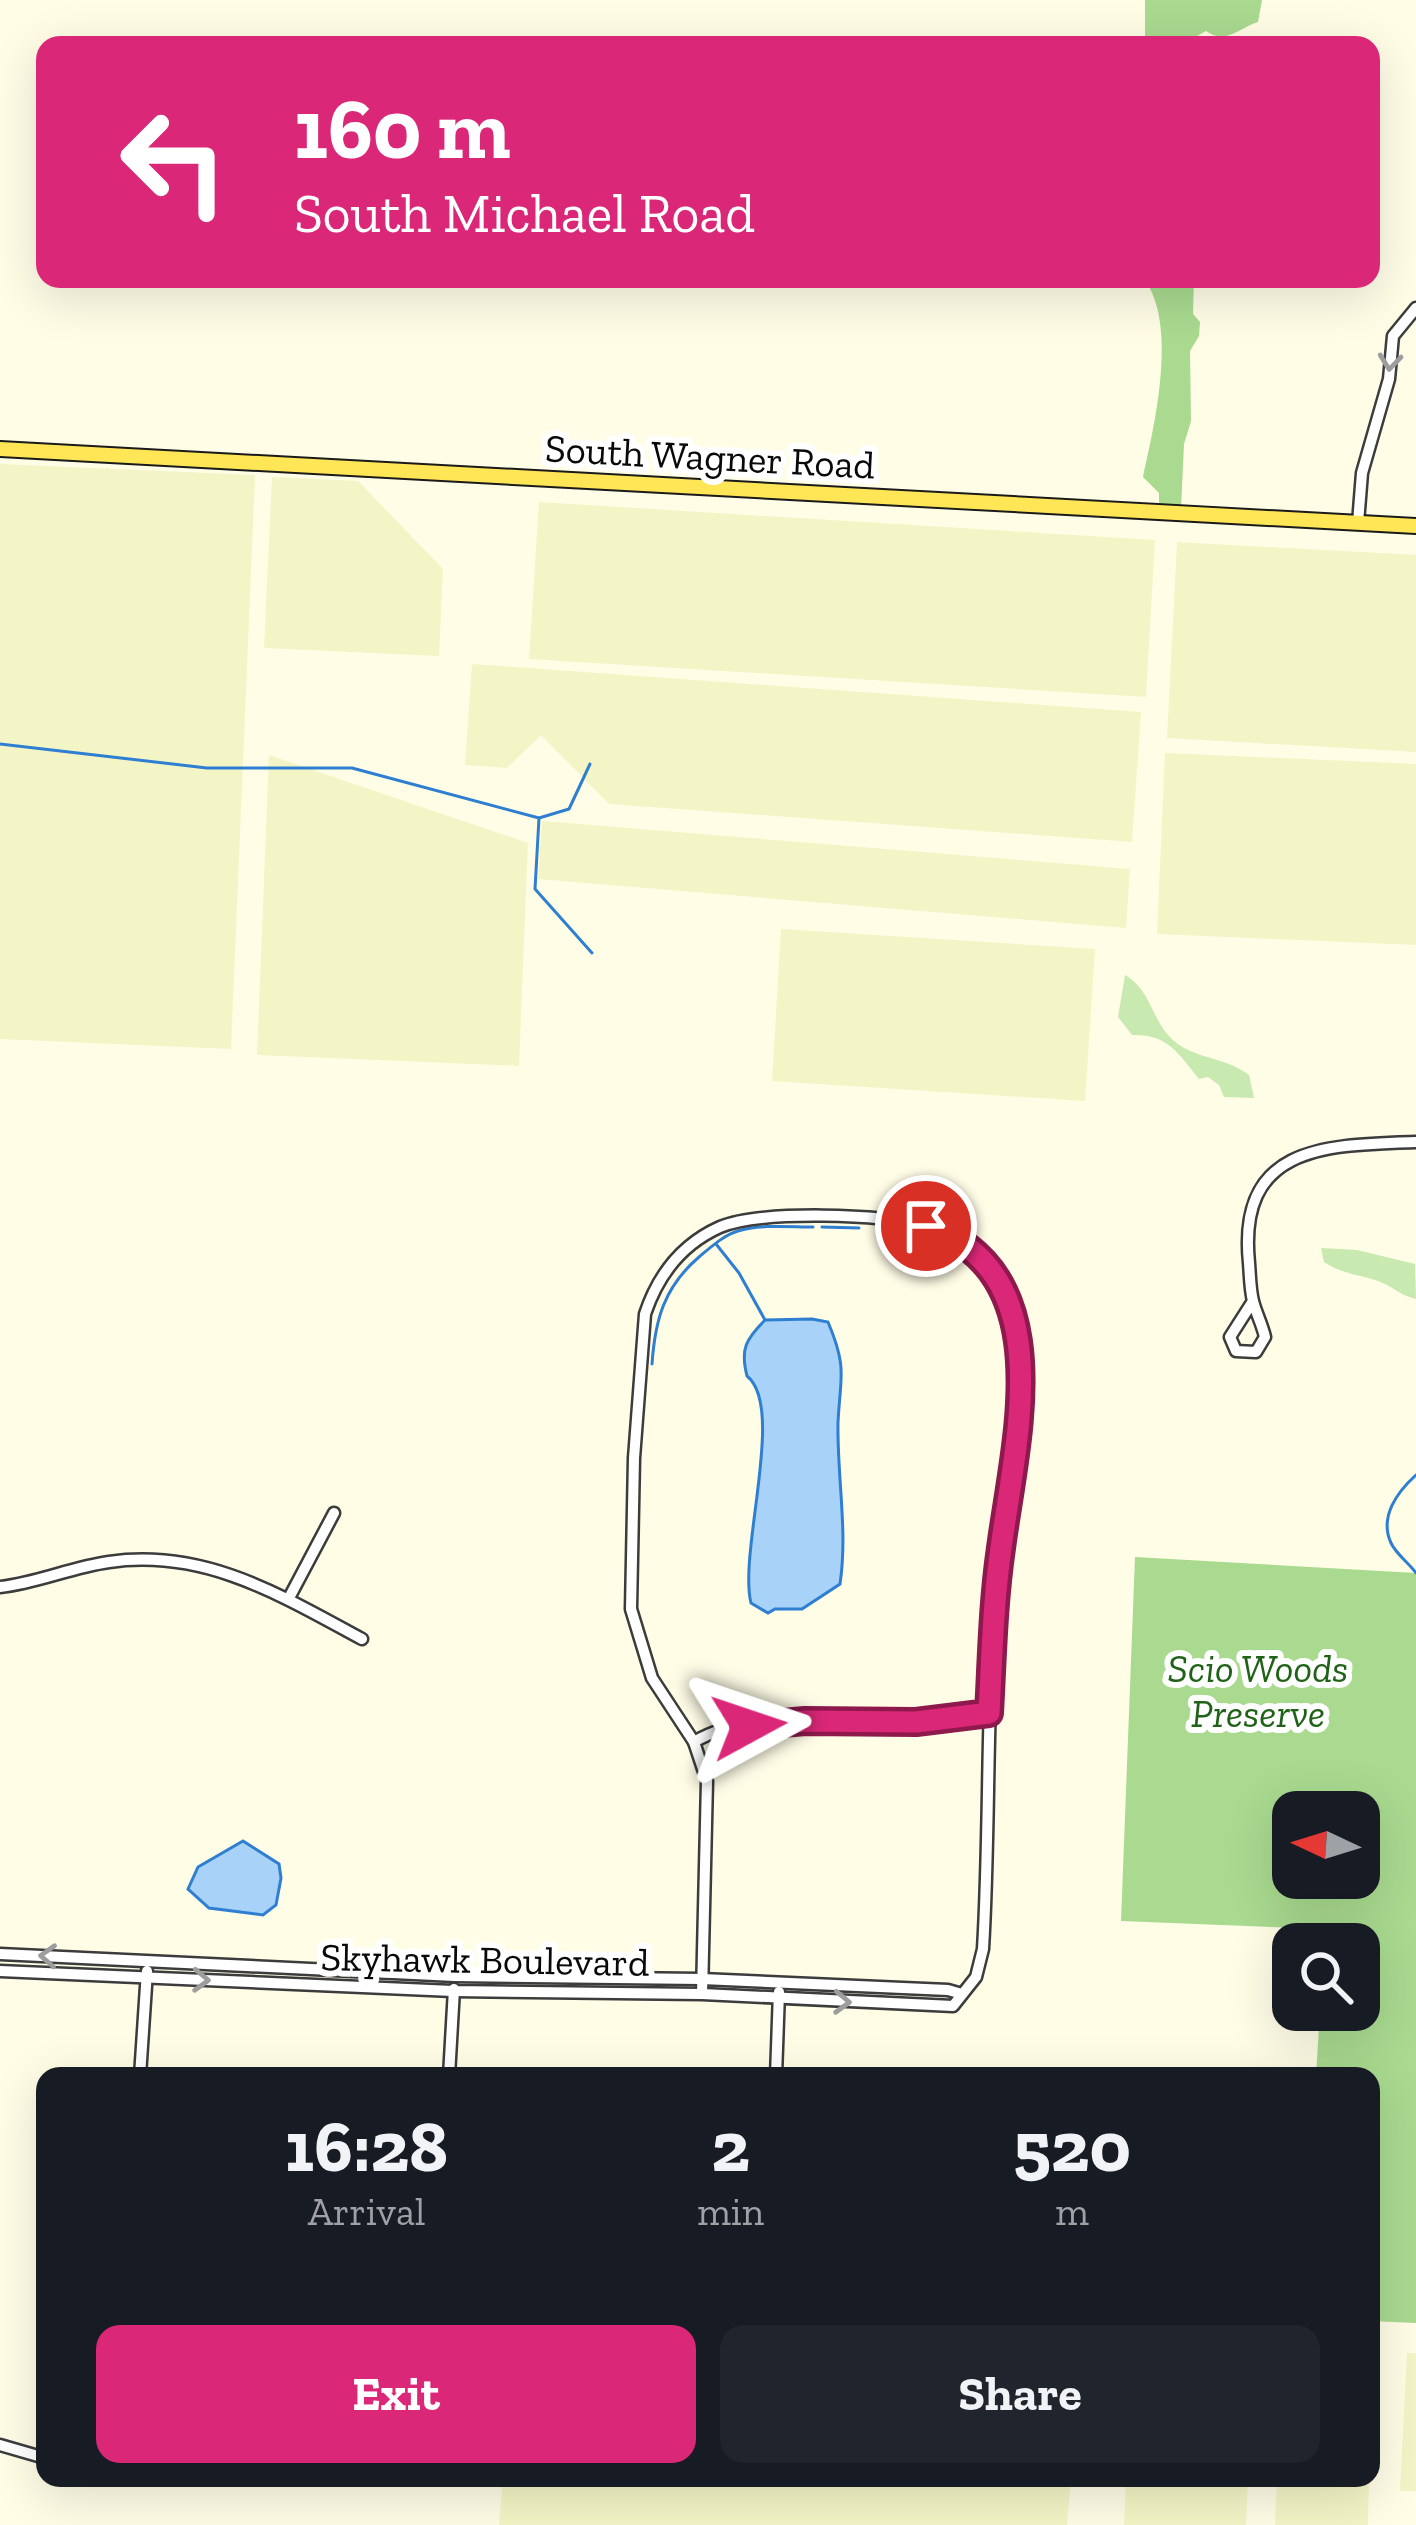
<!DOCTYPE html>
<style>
body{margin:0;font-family:"Zilla Slab",serif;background:#20242c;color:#f1f3f6;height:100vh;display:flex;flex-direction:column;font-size:45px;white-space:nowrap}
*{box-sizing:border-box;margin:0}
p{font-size:39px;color:#9ea1a6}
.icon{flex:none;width:66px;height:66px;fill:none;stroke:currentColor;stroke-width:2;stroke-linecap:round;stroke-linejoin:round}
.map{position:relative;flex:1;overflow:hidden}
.side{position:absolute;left:36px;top:2067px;width:1344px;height:420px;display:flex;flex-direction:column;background:#171b24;border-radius:24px;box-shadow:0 12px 48px #0002}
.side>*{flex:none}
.hud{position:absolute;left:36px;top:36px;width:1344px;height:252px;border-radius:24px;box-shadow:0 12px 48px #0002;background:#db2777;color:#fff;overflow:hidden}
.needle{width:78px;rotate:274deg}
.buttons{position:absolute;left:1272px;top:1791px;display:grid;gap:24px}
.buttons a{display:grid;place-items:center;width:108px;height:108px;border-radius:24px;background:#171b24;box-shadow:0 12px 48px #0002;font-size:60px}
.pin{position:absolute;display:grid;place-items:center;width:102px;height:102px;color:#fff;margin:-51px;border:6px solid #fff;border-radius:50%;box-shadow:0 3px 12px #0007}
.me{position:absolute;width:132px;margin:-66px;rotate:85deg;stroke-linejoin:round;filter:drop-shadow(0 0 9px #0008)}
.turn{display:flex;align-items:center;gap:42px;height:252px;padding:0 60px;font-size:54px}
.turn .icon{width:156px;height:156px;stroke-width:2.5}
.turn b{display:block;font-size:84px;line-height:102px}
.eta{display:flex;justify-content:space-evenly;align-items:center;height:204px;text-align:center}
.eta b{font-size:72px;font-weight:700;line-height:84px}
.button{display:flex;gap:24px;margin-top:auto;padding:24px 60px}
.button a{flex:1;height:138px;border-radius:24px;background:#db2777;color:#fff;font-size:48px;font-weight:700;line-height:138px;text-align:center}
.button a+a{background:#20242c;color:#f1f3f6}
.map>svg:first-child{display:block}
</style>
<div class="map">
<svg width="1416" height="2525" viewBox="0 0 1416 2525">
<rect width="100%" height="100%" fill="#fffde6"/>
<g fill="#f4f5c6">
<path d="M0 464 255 475 231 1049 0 1039Z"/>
<path d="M272 477 358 481 443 569 439 656 264 648Z"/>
<path d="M539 502 1155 540 1146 697 529 659Z"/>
<path d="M1177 542 1416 555V752L1167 738Z"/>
<path d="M472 664 1141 712 1132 842 609 804 541 735 507 768 465 765Z"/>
<path d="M1165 753 1416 764V945L1157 934Z"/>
<path d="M269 755 528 843 519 1066 257 1055Z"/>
<path d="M542 821 1130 869 1126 928 538 879Z"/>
<path d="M781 929 1095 949 1085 1101 772 1081Z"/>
<path d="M1407 2353H1416V2491H1400Z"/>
<path d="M503 2478H1071L1067 2525H499Z"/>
<path d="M1126 2478H1248L1246 2525H1124Z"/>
<path d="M1277 2478H1369L1368 2525H1275Z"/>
</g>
<g fill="#c8e9b0">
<path d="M1125 975C1154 992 1151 1025 1178 1044 1199 1059 1227 1058 1249 1075L1254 1098 1224 1097 1219 1085 1208 1077 1199 1079C1178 1053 1168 1034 1132 1035L1118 1017Z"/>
<path d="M1321 1248 1357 1250 1415 1264 1416 1299C1404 1296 1399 1292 1389 1286 1370 1275 1347 1277 1324 1262Z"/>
</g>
<g fill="#a9da8f" fill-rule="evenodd">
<path d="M1145 0H1262L1258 22C1239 28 1226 45 1206 31L1197 36V45H1145Z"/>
<path d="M1144 279H1194L1193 314 1200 322 1199 336 1190 351 1191 421 1184 444 1181 508 1159 507V493L1143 477C1155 424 1178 324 1144 279Z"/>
<path d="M1135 1557 1416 1573V2323L1371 2321V2076H1316L1320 2010H1359V1944H1323V1929L1121 1921ZM1359 1812V1878H1293V1812Z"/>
</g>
<g fill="#a9d2f8" stroke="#2e7fd1" stroke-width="3">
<path d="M812 1319 828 1322C848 1369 840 1377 838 1423 837 1477 848 1531 840 1584L802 1609H775L768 1613 751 1603C738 1552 786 1407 747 1376 740 1349 746 1339 765 1320Z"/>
<path d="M243 1841 279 1864 281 1878 276 1905 263 1915 209 1908 188 1889 198 1867Z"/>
</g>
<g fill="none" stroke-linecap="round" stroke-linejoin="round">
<g stroke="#2e7fd1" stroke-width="3">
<path d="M0 744 207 768H352L539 818 535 889 592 953"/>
<path d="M539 818 569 809 590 764"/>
<path d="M822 1227 859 1228"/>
<path d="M716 1244 739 1273 765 1320"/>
<path d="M652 1364C655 1320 664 1287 699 1257 711 1247 724 1235 738 1231 761 1224 790 1227 813 1227"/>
<path d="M1416 1475C1397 1492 1379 1517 1391 1543 1396 1554 1409 1563 1416 1573"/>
</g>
<defs>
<g id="minor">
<path d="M1358 523 1362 473 1389 379 1393 336 1416 308"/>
<path d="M1253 1301 1230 1337 1236 1351 1256 1352 1265 1337C1262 1324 1256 1313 1253 1301 1250 1289 1250 1275 1249 1263 1237 1145 1325 1145 1416 1142"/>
<path d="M0 1587C37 1583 72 1567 109 1562 205 1548 282 1596 362 1639"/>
<path d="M289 1598 334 1513"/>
<path d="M694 1742C747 1710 819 1725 878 1724 915 1723 952 1717 989 1713"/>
<path d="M0 1954 455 1976 702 1979 948 1990 962 1994"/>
<path d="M0 1971 453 1991 702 1994 953 2006 976 1977 983 1949C989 1849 987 1748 992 1648 996 1550 1045 1374 1004 1287 991 1259 958 1235 928 1226 885 1214 760 1210 720 1227 682 1244 658 1275 645 1314L634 1458 631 1609 652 1678 694 1742 707 1781 702 1994"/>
<path d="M140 2076 147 1971"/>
<path d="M449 2076 454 1989"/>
<path d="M776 2076 779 1992"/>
<path d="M0 2445 45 2458"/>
</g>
<path id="major" d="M0 449 1416 526"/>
</defs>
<use href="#minor" stroke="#3c3c3c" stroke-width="15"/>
<use href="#major" stroke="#1a1a1a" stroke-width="18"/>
<use href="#minor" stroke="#fff" stroke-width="10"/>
<use href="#major" stroke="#fee657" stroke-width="14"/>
</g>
<defs><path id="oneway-chevron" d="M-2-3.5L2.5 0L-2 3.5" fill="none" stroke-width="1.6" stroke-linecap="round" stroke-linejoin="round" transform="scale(3)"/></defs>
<g stroke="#9d9d9d">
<use href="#oneway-chevron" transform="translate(1390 362) rotate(96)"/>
<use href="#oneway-chevron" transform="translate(48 1956) rotate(-177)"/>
<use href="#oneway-chevron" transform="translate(201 1980) rotate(2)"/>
<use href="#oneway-chevron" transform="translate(842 2002) rotate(2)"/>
</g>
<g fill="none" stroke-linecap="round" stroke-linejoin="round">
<defs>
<path id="route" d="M749 1726 805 1721 916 1722 989 1713C992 1658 993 1603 1001 1548 1015 1441 1063 1271 926 1226"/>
</defs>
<use href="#route" stroke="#8e194d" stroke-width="30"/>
<use href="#route" stroke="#db2777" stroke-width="21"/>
</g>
<g text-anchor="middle" stroke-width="12" stroke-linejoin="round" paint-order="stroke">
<g font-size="39" fill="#090909" stroke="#fff">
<text transform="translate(710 456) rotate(3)" y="14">South Wagner Road</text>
<text transform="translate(485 1959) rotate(1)" y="14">Skyhawk Boulevard</text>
</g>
<g font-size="39" font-style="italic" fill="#216219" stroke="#fff">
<text x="1258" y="1682">Scio Woods<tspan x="1258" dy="45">Preserve</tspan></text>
</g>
</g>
</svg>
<div class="buttons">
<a><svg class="needle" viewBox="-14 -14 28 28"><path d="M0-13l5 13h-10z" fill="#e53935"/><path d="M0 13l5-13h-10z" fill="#9ea1a6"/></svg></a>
<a><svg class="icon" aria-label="search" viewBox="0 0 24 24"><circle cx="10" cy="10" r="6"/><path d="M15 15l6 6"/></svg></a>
</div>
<div class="pin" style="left:926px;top:1226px;background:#d93025"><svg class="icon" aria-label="arrive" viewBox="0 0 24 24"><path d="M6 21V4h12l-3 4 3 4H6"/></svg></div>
<svg class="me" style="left:749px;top:1726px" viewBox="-20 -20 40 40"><path d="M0-17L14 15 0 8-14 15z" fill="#db2777" stroke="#fff" stroke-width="4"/></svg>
<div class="hud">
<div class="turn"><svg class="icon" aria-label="left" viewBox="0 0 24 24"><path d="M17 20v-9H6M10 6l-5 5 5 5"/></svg><div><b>160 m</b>South Michael Road</div></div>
</div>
<section class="side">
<div class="eta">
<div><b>16:28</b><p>Arrival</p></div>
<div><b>2</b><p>min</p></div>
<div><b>520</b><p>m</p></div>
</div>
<div class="button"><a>Exit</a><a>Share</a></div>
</section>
</div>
